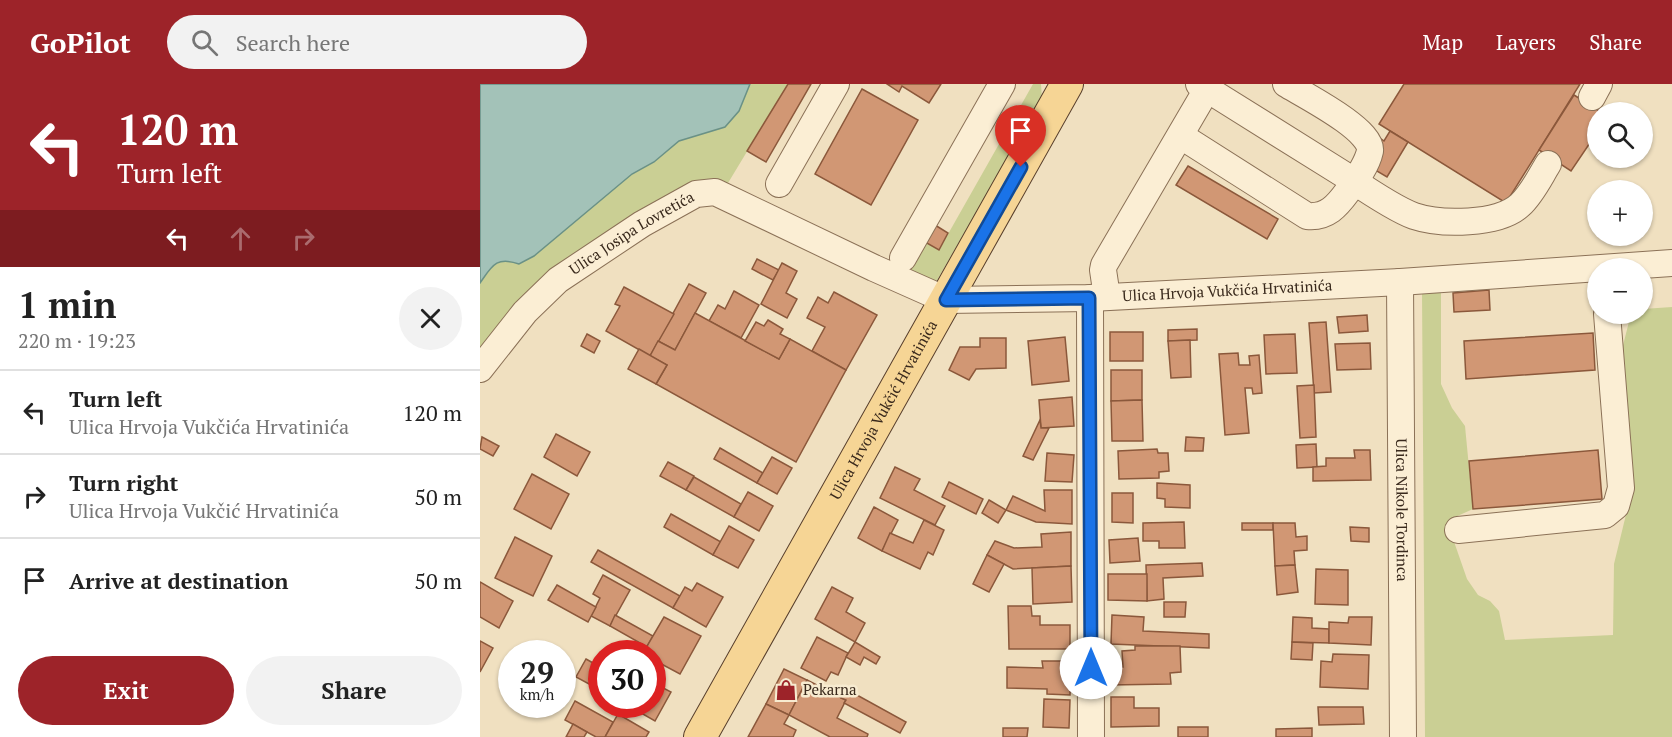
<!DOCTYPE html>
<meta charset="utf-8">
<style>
body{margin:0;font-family:"PT Serif",serif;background:#f2f2f2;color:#222;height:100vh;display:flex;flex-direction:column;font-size:22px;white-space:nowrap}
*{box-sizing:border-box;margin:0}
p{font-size:20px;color:#767676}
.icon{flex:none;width:33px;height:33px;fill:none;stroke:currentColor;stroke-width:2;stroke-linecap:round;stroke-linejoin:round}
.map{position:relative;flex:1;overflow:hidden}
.drawer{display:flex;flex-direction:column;background:#fff;width:480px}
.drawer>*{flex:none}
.top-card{background:#9d2329;color:#fff;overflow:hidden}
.tools{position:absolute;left:1107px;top:18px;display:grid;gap:12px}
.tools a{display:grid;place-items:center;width:66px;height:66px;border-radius:50%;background:#fff;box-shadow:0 2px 4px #0004;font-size:30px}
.speed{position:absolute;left:18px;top:556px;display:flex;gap:12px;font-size:30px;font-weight:700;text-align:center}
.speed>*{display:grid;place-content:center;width:78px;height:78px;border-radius:50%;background:#fff;box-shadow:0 2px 4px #0004;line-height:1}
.speed small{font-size:15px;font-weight:400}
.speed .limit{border:9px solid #d22;background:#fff;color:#111}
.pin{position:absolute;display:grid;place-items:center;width:51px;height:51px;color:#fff;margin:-62px -26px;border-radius:50% 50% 50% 0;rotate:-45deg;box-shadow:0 0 6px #0007}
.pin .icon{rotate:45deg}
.me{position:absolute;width:66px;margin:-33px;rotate:0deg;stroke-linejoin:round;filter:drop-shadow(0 0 4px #0008)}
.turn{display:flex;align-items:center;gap:21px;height:126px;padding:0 18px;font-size:27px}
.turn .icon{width:78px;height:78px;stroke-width:2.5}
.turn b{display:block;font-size:42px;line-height:51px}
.lanes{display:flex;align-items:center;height:57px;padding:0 18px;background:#0003;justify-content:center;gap:30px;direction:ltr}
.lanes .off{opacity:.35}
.round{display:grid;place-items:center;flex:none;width:63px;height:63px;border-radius:32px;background:#f2f2f2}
.summary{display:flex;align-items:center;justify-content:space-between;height:102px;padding:0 18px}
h1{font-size:36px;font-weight:800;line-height:45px}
.primary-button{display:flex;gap:12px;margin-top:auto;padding:12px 18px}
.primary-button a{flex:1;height:69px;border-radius:36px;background:#9d2329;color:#fff;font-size:24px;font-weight:800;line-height:69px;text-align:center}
.primary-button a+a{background:#f2f2f2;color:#222}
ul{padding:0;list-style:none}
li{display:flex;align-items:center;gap:18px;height:84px;padding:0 18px;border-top:2px solid #e0e0e0}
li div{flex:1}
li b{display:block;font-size:22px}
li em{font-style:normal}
header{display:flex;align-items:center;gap:36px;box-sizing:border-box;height:84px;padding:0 30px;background:#9d2329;color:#fff}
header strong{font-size:28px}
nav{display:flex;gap:33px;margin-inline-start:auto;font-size:21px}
.search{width:420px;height:54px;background:#f2f2f2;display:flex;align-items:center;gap:15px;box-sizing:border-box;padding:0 21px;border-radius:33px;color:#767676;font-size:22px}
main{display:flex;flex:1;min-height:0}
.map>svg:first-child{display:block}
</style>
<header>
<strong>GoPilot</strong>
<div class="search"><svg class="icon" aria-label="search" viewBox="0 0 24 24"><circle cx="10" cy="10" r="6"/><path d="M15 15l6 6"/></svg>Search here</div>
<nav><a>Map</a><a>Layers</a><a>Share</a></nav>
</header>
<main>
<section class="drawer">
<div class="top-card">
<div class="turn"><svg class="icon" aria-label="left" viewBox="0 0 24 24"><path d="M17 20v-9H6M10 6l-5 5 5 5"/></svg><div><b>120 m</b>Turn left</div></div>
<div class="lanes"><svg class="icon" aria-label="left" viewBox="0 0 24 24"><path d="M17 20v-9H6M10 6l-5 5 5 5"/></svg><svg class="icon off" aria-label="ahead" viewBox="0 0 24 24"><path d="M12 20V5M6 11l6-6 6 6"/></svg><svg class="icon off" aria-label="right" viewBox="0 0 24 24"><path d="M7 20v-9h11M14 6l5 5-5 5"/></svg></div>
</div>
<div class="summary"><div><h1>1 min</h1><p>220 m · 19:23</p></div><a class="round"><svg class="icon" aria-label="close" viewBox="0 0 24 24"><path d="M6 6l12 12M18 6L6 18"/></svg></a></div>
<ul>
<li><svg class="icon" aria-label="left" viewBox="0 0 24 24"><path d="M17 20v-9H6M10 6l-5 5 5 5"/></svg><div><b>Turn left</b><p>Ulica Hrvoja Vukčića Hrvatinića</p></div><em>120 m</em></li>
<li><svg class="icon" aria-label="right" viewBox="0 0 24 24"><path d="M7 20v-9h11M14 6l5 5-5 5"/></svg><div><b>Turn right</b><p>Ulica Hrvoja Vukčić Hrvatinića</p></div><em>50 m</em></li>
<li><svg class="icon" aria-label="arrive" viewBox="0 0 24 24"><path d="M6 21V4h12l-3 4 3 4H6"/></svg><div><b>Arrive at destination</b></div><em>50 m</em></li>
</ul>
<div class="primary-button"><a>Exit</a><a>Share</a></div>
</section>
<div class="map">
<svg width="1192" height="653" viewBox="0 0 1192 653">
<rect width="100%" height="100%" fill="#f0e0c0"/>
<g fill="#cacf94">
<path d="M270 0H308L248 99 232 97 196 109 0 275V199L13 180 27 176 54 172 152 90 174 78 199 57 245 43 259 27Z"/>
<path d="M553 0H561L562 15 456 198 429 185 445 158 459 166Z"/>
<path d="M942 207 961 209V300L972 324 985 342 993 425 973 434 971 449 987 495 998 511 1010 517 1019 527 1025 556 1133 551 1134 480 1151 410 1141 269 1151 230H1162L1163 225 1192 223V653H945Z"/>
</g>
<path fill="#a3c2b8" stroke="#6a9186" stroke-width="1.5" d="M0 0H270L259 27 245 43 199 57 174 78 152 90 54 172 39 180C16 172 12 182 0 199Z"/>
<g fill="#d19774" stroke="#8b583b" stroke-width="1.5">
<path d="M308 0H331L286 78 267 67Z"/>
<path d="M407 0H461L449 19 422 2 419 8Z"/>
<path d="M924 0H1100L1026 119 899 40Z"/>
<path d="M382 5 438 36 391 121 335 90Z"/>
<path d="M1094 11 1121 28H1118V47L1091 87 1059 66Z"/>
<path d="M910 47 928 58 907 93 890 83 897 52 904 57Z"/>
<path d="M708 82 798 135 787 155 696 101Z"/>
<path d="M455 141 468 149 459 166 445 158Z"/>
<path d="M277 175 299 186 293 196 272 185Z"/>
<path d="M302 179 317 187 306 209 317 215 307 234 281 220Z"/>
<path d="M209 200 226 209 195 266 178 257Z"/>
<path d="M144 203 194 230 170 272 126 247 140 222 135 220Z"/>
<path d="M1009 206 1010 226 974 228 973 209Z"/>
<path d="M254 207 279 221 261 254 229 237 238 221 245 225Z"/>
<path d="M354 208 397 231 366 286 332 267 345 243 327 234 338 213 348 219Z"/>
<path d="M215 229 299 275 310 255 366 286 316 378 176 300 187 281 170 272 178 257 195 266Z"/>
<path d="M887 231 888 247 859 249 857 233Z"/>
<path d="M288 236 303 245 300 250 310 255 299 275 265 257 276 238 284 242Z"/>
<path d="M846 238 851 308 834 309 829 239Z"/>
<path d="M717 245V256L688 257V246Z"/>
<rect x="630" y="248" width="33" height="29"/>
<path d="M1113 249 1115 286 986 295 984 257Z"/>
<path d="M107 250 120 257 114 269 101 262Z"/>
<path d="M815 250 817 289 786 290 784 251Z"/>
<path d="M585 253 589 297 552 301 548 257Z"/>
<path d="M500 254H526V284L496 285 489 296 469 286 480 263H500Z"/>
<path d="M710 256 711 293 691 294 688 257Z"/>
<path d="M890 259 891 285 857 286 855 260Z"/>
<path d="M159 265 187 281 176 300 148 285Z"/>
<path d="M758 269 759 281H770L769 272 779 271 782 309 773 310 772 304H765L769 349 745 351 739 270Z"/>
<path d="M631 286H662V316L631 317Z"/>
<path d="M834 301 836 353 820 354 817 302Z"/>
<path d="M592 313 594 342 561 344 559 316Z"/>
<path d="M662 316 663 357H632L631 317Z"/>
<path d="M560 336 561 344H569L553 376 543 372Z"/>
<path d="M76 350 110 368 97 392 64 373Z"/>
<path d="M2 353 19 362 13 372 0 365Z"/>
<path d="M706 353 724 354 723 367H705Z"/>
<path d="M836 360 837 383 817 384 816 361Z"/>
<path d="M240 364 283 389 277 399 234 375Z"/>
<path d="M677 365 678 369H688L689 387 679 388V394L639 395 638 367Z"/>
<path d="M874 366H890L891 396 833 397V383L846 382V374H875Z"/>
<path d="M1118 366 1122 415 993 425 989 377Z"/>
<path d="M567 369 594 371 592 398 565 397Z"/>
<path d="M292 373 312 384 297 410 277 399Z"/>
<path d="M188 378 214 392 206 406 180 392Z"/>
<path d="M415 383 440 395 434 406 465 422 455 441 400 414Z"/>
<path d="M52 390 89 410 71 445 34 425Z"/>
<path d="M214 393 261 420 254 433 206 406Z"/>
<path d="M469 398 503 415 496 430 462 413Z"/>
<path d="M677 399 710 401V424L685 423V415L677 414Z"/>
<path d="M564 406H592V440L556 438 526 426 533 412 565 427Z"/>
<path d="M268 408 293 422 279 447 254 433Z"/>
<path d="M632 409H653V439L632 438Z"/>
<path d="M509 416 526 426 518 439 502 429Z"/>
<path d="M394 423 418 436 402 467 378 454Z"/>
<path d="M191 430 241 458 233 471 184 443Z"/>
<path d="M444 436 464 446 453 471 448 468 440 485 402 467 410 449 433 459Z"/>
<path d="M704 438 705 464H679V457H663V439Z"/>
<rect x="762" y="439" width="31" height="7"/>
<path d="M793 439H815L816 453 827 452V466L814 467 815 481 795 482Z"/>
<path d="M249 442 274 456 258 484 233 471Z"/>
<path d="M870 443 889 444V458L871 457Z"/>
<path d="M591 448V482L533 485 507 471 515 457 534 464 562 463 561 450Z"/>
<path d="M35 453 72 472 53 512 15 494Z"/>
<path d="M658 454 660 477 630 479 629 456Z"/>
<path d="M118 466 200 512 193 524 111 478Z"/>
<path d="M507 471 524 480 509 508 493 500Z"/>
<path d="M722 479 723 492 683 494 684 515 667 517 666 481Z"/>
<path d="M815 481 818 508 797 511 795 482Z"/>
<path d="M591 482 592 518 553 520 552 484Z"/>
<path d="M836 485 868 486V521L835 520Z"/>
<path d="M628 490H667V517L628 516Z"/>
<path d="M123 491 150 506 130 542 111 532 120 514 113 510Z"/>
<path d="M0 498 33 517 19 544 0 533Z"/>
<path d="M217 499 243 513 226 543 193 524 205 503 212 507Z"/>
<path d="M77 501 116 523 108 538 68 516Z"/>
<path d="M352 503 373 514 366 528 385 539 375 558 335 535Z"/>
<path d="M684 518H706L705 533H684Z"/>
<path d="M528 522H551L552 532H560V541H590V565H529Z"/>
<path d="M135 531 173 552 167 563 130 542Z"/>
<path d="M632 531 664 533 663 547 729 550V564L631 560Z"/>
<path d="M184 533 221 552 200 590 172 575V570L163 569Z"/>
<path d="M813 533 832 534V544L849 545V559L812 558Z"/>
<path d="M869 533H892L891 561 849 559V538L868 539Z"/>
<path d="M337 553 368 569 358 591 351 588 346 597 321 584Z"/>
<path d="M0 557 13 564 0 588Z"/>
<path d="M375 558 400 573 396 580 384 573 380 581 366 573Z"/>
<path d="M812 558 833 559 832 576 811 575Z"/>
<path d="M48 559 65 570H41Z"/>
<path d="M655 562H700L701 588 690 589 691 600 629 601V583H643L642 567 655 566Z"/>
<path d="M853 570 889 571 888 605 840 603 841 577 852 578Z"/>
<path d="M106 575 122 584V607L96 593Z"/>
<path d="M562 577H591L590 611 567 610V605L527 604V583L563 584Z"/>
<path d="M304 585 327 596 309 631 286 620Z"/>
<path d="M327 596 366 616 357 634 388 650 387 653H350L309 631Z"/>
<path d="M172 598 191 608 175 637 147 621H172Z"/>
<path d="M366 605 426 638 420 649 364 619 366 616 361 614Z"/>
<path d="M631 613H654V624H679V642L631 643Z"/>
<path d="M564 615 590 616 589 644 563 643Z"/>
<path d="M95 617 133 638 125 653H116L85 636Z"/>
<path d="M286 620 309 631 304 640 316 646 313 653H268Z"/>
<path d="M838 623H883L884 640 839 641Z"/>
<path d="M138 630 169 648 166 653H125Z"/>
<path d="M93 640 107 648 104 653H86Z"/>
<rect x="698" y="643" width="30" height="10"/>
<path d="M523 644H548L547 653H523Z"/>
<path d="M832 644V653H796V645Z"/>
</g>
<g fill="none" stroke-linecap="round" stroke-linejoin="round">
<defs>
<g id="minor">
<path d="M719 0C767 30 815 60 863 90 881 102 914 125 934 132 961 141 1018 141 1040 121 1052 110 1060 93 1068 80"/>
<path d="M1112 13 1119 0"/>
<path d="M701 52 827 132C847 134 857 122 868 107 876 96 887 81 890 67 893 46 824 11 806 0"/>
<path d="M299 100 356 0"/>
<path d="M423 174 522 0"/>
<path id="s1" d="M920 198 923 653"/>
<path d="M627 213 623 186 624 181 730 0"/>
<path d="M610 214 611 653"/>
<path id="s2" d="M0 285 45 228 78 196 162 140 216 110 235 108 394 184 466 216 610 214 920 198 1192 179"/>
<path d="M978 446 1125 431 1136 422 1141 404 1127 230"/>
</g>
<g id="major">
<path id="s3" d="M220 653 587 0"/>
</g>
</defs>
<use href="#minor" stroke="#8b7157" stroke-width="28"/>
<use href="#major" stroke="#583f2c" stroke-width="34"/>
<use href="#minor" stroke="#fbeed4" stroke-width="26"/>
<use href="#major" stroke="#f6d595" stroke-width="32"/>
</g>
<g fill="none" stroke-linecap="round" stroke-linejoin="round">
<defs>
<path id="route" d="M541 83 466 216 609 214 611 584"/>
</defs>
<use href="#route" stroke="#114b97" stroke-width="15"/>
<use href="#route" stroke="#1a73e8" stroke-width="10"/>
</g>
<defs>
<symbol id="shop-bare" viewBox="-9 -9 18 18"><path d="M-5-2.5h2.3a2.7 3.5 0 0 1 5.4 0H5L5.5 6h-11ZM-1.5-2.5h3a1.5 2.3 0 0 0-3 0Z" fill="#9d2329" stroke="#f7ebd0" stroke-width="2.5" paint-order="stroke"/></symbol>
</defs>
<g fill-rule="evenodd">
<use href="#shop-bare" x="291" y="591" width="30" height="30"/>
</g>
<g text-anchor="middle" stroke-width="5" stroke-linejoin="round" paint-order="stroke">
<g font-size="15" fill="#39291c" stroke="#f7ebd0">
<text dy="5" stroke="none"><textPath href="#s2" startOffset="206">Ulica Josipa Lovretića</textPath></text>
<text dy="5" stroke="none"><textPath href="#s2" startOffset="837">Ulica Hrvoja Vukčića Hrvatinića</textPath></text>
<text dy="5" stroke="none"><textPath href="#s3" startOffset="375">Ulica Hrvoja Vukčić Hrvatinića</textPath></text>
<text dy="5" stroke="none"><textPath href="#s1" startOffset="228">Ulica Nikole Tordinca</textPath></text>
</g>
<g font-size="15" fill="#39291c" stroke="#f7ebd0" text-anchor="start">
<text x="323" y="611">Pekarna</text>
</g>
</g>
</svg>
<div class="tools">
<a><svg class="icon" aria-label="search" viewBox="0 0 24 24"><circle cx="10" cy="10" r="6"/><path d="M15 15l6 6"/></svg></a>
<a>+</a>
<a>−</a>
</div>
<div class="speed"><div>29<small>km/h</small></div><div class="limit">30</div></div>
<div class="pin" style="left:541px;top:83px;background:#d93025"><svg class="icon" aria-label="arrive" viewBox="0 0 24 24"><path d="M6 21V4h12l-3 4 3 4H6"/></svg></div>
<svg class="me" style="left:611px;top:584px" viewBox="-20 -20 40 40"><circle r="19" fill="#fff"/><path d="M0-13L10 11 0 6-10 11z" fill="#1a73e8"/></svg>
</div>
</main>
